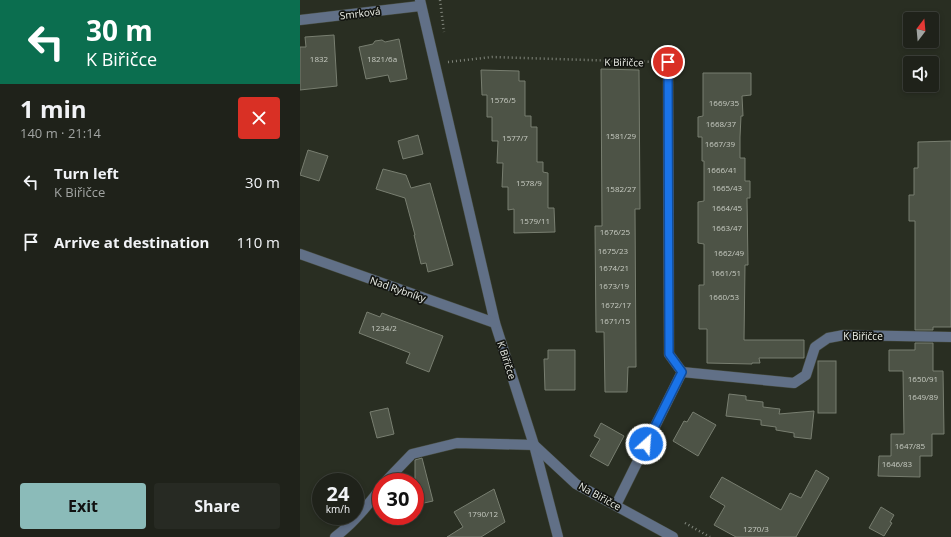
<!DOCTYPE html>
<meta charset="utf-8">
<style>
body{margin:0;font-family:"Open Sans",sans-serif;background:#272a23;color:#f1f3f6;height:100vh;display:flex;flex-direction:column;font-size:15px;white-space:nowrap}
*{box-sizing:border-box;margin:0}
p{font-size:13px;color:#a1a4a2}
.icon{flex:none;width:22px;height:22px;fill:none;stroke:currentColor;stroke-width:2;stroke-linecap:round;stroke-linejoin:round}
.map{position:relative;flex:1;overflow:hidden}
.drawer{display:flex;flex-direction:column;background:#1f221a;width:300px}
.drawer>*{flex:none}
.guide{background:#0b6e4f;color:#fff;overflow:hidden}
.needle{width:26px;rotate:16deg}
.tools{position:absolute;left:603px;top:12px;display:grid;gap:8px}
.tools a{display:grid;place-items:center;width:36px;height:36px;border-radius:4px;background:#1f221a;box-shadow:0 2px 6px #0003,0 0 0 1px #3c3f39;font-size:20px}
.speed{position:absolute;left:12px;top:473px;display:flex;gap:8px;font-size:20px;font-weight:700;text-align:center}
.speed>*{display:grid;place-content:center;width:52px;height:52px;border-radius:50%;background:#1f221a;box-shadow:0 2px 6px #0003,0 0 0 1px #3c3f39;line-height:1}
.speed small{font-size:10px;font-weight:400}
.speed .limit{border:6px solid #d22;background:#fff;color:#111}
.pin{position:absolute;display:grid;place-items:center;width:34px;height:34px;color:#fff;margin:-17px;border:2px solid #fff;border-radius:50%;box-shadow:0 1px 4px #0007}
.me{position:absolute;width:44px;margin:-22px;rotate:26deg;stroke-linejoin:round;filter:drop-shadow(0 0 3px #0008)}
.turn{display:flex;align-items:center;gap:14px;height:84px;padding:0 20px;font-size:18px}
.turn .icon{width:52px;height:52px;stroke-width:2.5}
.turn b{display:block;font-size:28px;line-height:34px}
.round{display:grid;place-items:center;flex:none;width:42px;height:42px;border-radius:4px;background:#272a23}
.overview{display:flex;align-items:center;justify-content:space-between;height:68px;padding:0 20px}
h1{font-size:24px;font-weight:700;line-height:30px}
.cta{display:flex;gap:8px;margin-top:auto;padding:8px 20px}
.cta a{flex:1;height:46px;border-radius:4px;background:#8bbbb9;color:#111;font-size:16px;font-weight:700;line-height:46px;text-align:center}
.cta a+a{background:#272a23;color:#f1f3f6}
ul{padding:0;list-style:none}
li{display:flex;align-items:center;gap:12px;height:60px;padding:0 20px}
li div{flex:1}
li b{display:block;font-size:15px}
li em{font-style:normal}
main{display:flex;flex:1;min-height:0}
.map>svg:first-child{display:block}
</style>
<main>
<section class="drawer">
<div class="guide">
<div class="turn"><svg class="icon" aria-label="left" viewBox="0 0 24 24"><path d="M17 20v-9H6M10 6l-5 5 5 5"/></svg><div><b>30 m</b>K Biřičce</div></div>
</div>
<div class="overview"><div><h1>1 min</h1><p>140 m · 21:14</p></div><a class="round" style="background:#d93025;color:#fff"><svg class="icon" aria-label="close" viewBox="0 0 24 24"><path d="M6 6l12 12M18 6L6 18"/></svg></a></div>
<ul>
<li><svg class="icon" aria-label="left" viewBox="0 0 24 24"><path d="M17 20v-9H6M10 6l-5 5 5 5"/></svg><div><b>Turn left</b><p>K Biřičce</p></div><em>30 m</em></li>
<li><svg class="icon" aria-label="arrive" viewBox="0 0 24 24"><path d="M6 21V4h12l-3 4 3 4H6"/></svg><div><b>Arrive at destination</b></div><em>110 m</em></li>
</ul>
<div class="cta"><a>Exit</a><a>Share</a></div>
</section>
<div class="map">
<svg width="651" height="537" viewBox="0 0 651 537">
<rect width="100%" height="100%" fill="#292e22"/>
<g fill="#4d5346" stroke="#787e70">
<path d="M34 35 37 86 0 90V47H6L5 37Z"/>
<path d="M99 39 107 79 90 82 88 75 66 79 59 47 73 44 75 41 82 40 85 42Z"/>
<path d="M301 69 339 70 340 209H335L336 367H328L327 392H305L304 332H296L295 226H302Z"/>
<path d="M181 70 219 71V81H225V116H231V127H237V162H243V172L248 173V208H254L255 232 214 233V209L208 210V187H202L203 163H197L198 141H192V117H187V95H182Z"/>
<path d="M403 73H451V95L442 96 443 116H441L440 137V158H445V181H450V198H447L448 265H445L444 340H504V358H459L460 363H452V364L407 363V329H399V285H404V244L398 243V202L404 201V161H402V137H398V117L403 116Z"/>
<path d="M118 135 123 154 103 159 98 141Z"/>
<path d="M651 141V327H633V330H615V221H609V195H614V168H618V142Z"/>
<path d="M8 150 28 156 19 181 0 175Z"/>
<path d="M83 169 106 175 111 188 130 183 153 265 128 272 126 263 121 264 114 235H115L105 198 76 189Z"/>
<path d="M67 312 80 317 82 313 143 336 129 372 106 363 110 353 59 333Z"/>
<path d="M615 343H633V371H643L644 434H632V456H620V477L578 476 579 456H591V434H604L603 371H589V350H615Z"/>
<path d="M248 350H275V390H245L244 359H248Z"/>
<rect x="518" y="361" width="18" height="52"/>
<path d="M429 394 446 396V400L463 402V407L480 409 479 414 514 411 511 439 494 437V433L476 430V427L461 425V420L426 416Z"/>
<path d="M88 408 94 434 77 438 70 412Z"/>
<path d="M393 412 416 425 398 456 373 441 384 421 387 422Z"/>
<path d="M301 423 324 436 308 466 290 456 300 439 294 436Z"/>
<path d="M122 458 133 501 115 505V460Z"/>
<path d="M516 470 529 478 496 537H436L414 525 425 506 410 497 422 477 481 510 490 493 501 498Z"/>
<path d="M194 489 205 522 181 537H147L163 527 154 512Z"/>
<path d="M581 507 594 515 590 522 592 523 584 536 569 528Z"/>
</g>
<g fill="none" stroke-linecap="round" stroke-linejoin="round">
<defs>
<g id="minor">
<path d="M120 0 195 323 234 445 258 537"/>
<path d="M0 20 120 6"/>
<path d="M0 254 195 323"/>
<path d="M382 372 494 383 506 375 515 347 528 338 544 335 651 337"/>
<path d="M85 482 112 454 157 443 234 445 276 484 373 537"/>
<path d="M316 505 382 372 369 354 368 62"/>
<path d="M35 537C53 524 68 505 81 488"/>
</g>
</defs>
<use href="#minor" stroke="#454a3e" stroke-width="11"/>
<g stroke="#81867c" stroke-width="2.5" stroke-dasharray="1 3" stroke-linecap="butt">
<path d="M140 0 144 32"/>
<path d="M148 62 192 57 353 62"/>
<path d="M385 523 410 537"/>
</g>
<use href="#minor" stroke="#617087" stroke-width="10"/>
</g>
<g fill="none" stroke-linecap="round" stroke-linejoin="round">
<defs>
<path id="route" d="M346 444 382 372 369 354 368 62"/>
</defs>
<use href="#route" stroke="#114b97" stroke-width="10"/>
<use href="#route" stroke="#1a73e8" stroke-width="7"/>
</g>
<g text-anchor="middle" stroke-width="3.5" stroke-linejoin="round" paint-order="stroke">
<g font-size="8" fill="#c7cbc2">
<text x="19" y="62">1832</text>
<text x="82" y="62">1821/6a</text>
<text x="203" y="103">1576/5</text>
<text x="424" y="106">1669/35</text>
<text x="421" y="127">1668/37</text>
<text x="321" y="139">1581/29</text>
<text x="215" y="141">1577/7</text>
<text x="420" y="147">1667/39</text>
<text x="422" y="173">1666/41</text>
<text x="229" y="186">1578/9</text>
<text x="427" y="191">1665/43</text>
<text x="321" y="192">1582/27</text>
<text x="427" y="211">1664/45</text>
<text x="235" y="224">1579/11</text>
<text x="427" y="231">1663/47</text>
<text x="315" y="235">1676/25</text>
<text x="313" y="254">1675/23</text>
<text x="429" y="256">1662/49</text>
<text x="314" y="271">1674/21</text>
<text x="426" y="276">1661/51</text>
<text x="314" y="289">1673/19</text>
<text x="424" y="300">1660/53</text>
<text x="316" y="308">1672/17</text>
<text x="315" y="324">1671/15</text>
<text x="84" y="331">1234/2</text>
<text x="623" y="382">1650/91</text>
<text x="623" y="400">1649/89</text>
<text x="610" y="449">1647/85</text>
<text x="597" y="467">1646/83</text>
<text x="183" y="517">1790/12</text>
<text x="456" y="532">1270/3</text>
</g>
<g font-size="10" fill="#f0f3ec" stroke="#131510">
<text transform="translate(60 13) rotate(-7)" y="4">Smrková</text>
<text transform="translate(324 62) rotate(1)" y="4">K Biřičce</text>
<text transform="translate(98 289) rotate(19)" y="4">Nad Rybníky</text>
<text x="563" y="340">K Biřičce</text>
<text transform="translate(207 360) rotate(72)" y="4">K Biřičce</text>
<text transform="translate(300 496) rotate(29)" y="4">Na Biřičce</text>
</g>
</g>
</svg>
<div class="tools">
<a><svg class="needle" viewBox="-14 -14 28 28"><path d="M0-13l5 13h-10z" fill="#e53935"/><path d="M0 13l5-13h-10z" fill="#a1a4a2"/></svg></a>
<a><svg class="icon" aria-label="sound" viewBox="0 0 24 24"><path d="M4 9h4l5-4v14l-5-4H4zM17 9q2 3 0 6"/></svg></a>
</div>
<div class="speed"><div>24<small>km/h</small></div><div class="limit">30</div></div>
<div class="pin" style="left:368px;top:62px;background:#d93025"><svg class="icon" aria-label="arrive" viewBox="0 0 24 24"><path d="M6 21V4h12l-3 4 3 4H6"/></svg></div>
<svg class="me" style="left:346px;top:444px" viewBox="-20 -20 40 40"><circle r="17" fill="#1a73e8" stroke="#fff" stroke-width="3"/><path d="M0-11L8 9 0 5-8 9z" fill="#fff"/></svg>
</div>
</main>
